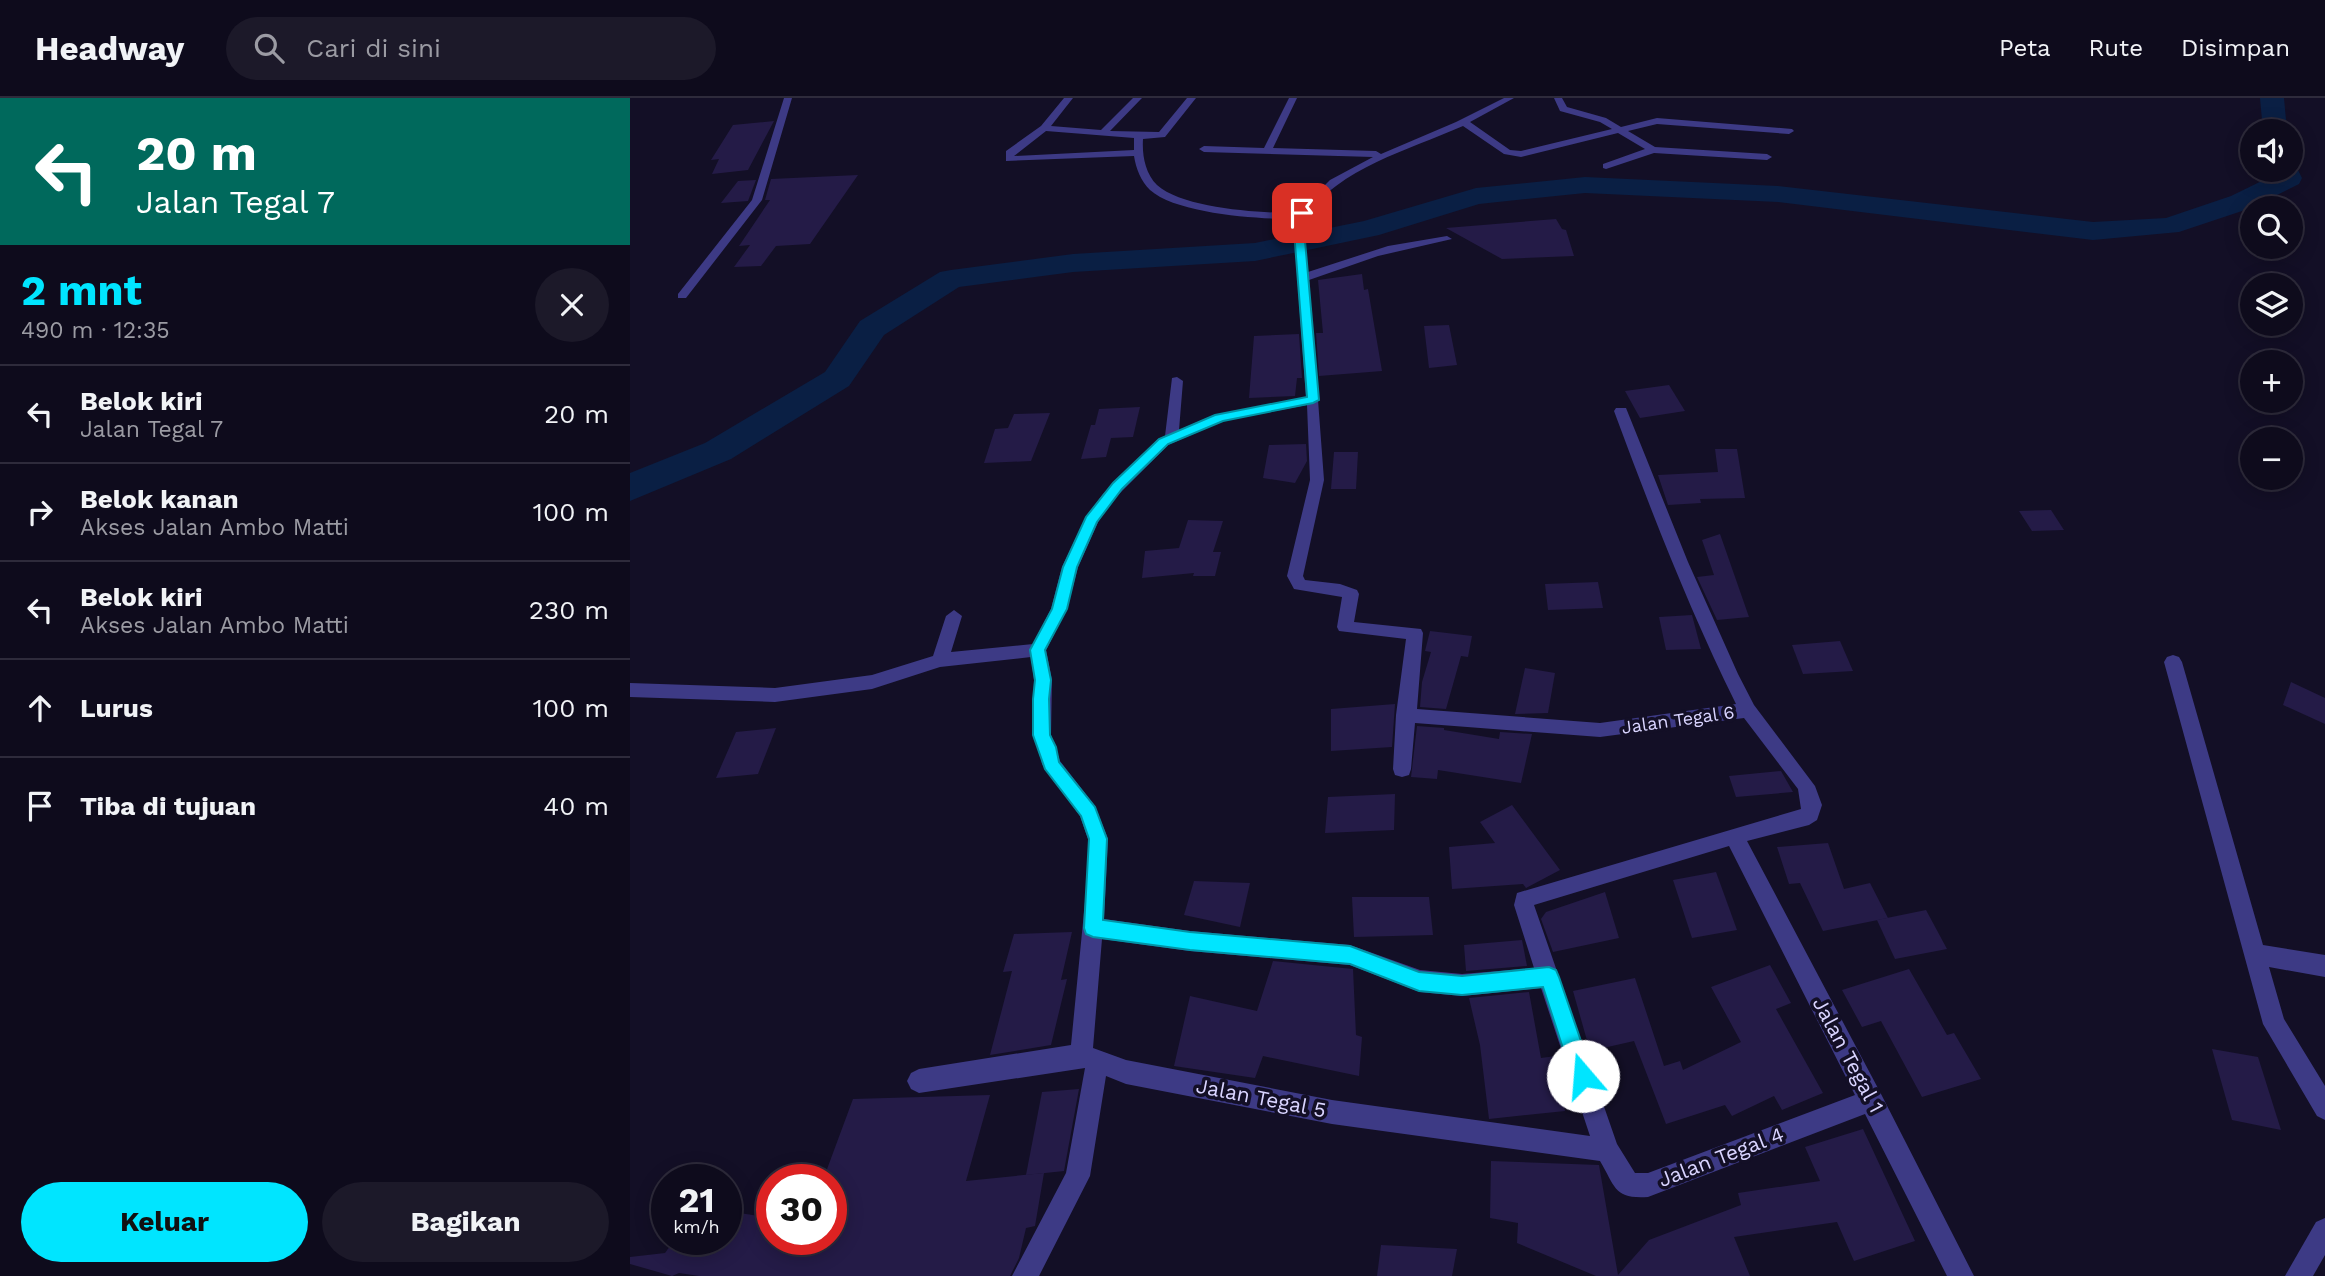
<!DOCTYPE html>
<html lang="id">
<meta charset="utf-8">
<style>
body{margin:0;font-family:"Work Sans",sans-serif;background:#1c1929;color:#f1f3f6;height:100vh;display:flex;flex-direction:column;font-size:26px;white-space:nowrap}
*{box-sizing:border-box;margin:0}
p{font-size:23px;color:#9b9ba3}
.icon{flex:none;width:38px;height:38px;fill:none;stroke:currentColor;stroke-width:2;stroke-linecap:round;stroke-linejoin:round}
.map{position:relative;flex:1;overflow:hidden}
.side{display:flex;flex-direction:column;background:#0e0b1c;width:630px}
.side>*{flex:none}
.hud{background:#00695c;color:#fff;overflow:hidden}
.controls{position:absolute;left:1610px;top:21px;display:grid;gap:14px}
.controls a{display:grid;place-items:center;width:63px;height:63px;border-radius:50%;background:#0e0b1c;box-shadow:0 4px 18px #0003,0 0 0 2px #2e2b3b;font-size:35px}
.speed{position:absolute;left:21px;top:1066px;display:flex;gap:14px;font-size:35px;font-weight:700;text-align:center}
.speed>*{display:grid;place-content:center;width:91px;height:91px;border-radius:50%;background:#0e0b1c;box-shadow:0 4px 18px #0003,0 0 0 2px #2e2b3b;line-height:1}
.speed small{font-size:18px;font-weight:400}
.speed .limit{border:10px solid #d22;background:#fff;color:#111}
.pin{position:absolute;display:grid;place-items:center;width:60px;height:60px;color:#fff;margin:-30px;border-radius:14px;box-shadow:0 4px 10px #0006}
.me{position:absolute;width:77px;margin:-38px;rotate:342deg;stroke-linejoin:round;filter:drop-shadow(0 0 5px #0008)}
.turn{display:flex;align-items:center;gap:24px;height:147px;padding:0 21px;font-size:32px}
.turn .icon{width:91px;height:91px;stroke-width:2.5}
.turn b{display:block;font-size:49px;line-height:60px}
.round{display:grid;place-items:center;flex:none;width:74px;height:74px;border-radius:37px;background:#1c1929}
.head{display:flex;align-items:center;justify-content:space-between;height:119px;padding:0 21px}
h1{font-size:42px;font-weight:700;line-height:52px;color:#00e5ff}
.cta{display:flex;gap:14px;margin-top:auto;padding:14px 21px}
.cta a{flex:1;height:80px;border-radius:42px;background:#00e5ff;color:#111;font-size:28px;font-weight:700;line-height:80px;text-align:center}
.cta a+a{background:#1c1929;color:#f1f3f6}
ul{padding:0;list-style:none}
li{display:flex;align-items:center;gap:21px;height:98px;padding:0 21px;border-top:2px solid #2e2b3b}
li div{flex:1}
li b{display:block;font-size:26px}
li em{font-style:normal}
header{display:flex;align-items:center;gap:42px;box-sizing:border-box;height:98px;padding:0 35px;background:#0e0b1c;border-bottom:2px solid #2e2b3b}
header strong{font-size:33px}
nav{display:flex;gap:38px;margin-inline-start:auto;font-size:24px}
.search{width:490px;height:63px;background:#1c1929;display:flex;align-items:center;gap:18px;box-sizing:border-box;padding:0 24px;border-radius:38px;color:#9b9ba3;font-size:26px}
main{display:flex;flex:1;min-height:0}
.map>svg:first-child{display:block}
</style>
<header>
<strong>Headway</strong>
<div class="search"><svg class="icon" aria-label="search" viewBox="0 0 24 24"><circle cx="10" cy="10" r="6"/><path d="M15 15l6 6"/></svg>Cari di sini</div>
<nav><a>Peta</a><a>Rute</a><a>Disimpan</a></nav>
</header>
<main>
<section class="side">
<div class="hud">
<div class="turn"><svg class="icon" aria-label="left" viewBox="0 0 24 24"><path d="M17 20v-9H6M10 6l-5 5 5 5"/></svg><div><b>20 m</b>Jalan Tegal 7</div></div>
</div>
<div class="head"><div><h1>2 mnt</h1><p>490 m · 12:35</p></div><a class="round"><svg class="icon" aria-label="close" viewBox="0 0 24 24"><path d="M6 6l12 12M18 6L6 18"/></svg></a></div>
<ul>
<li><svg class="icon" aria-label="left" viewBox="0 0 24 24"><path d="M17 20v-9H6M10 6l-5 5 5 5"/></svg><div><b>Belok kiri</b><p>Jalan Tegal 7</p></div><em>20 m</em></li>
<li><svg class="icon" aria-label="right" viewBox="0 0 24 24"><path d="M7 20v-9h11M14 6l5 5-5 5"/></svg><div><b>Belok kanan</b><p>Akses Jalan Ambo Matti</p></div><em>100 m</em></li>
<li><svg class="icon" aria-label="left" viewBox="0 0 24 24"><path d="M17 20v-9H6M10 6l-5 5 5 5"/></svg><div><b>Belok kiri</b><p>Akses Jalan Ambo Matti</p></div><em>230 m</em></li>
<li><svg class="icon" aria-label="ahead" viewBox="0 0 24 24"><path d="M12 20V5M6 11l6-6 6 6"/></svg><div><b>Lurus</b></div><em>100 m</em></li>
<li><svg class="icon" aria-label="arrive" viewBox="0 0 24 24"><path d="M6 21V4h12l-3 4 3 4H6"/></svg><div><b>Tiba di tujuan</b></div><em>40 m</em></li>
</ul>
<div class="cta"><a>Keluar</a><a>Bagikan</a></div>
</section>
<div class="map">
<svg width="1695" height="1178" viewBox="0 0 1695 1178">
<rect width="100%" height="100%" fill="#130f26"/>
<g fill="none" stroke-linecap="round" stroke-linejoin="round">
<g fill="#0a1f44" fill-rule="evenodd">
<path d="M1630 0H1654L1657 33H1633Z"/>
<path d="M1661 65 1665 66 1672 80 1669 86 1621 110 1549 134 1463 142 1148 104 955 95 849 106 749 137 625 163 443 174 329 189 254 237 219 288 101 361 0 403V375L75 345 195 274 230 223 310 174 321 172 443 156 625 145 734 123 846 90 955 79 1148 88 1463 124 1536 120 1601 98 1644 77 1643 72H1661Z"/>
</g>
</g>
<g fill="#241b47">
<path d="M144 23 118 72 82 76 89 61 81 62 103 27Z"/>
<path d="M228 77 180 146 146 148 131 168 104 169 120 147 109 148 140 102H135L141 81Z"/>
<path d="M126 82 118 103 91 105 108 83Z"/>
<path d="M926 121 932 131 936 132 944 158 872 161 816 130Z"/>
<path d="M732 176 734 192 738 191 752 273 689 278 686 235H693L688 182Z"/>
<path d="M819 227 827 267 799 270 794 228Z"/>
<path d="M669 236 672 280H667L665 298 619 300 624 238Z"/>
<path d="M1039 287 1055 313 1010 320 995 293Z"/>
<path d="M510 309 503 339 481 340 476 359 451 361 461 327H465L469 311Z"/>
<path d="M420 315 401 363 354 365 365 331 378 330 384 316Z"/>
<path d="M676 346 677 363 665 385 633 380 639 347Z"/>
<path d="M1085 351H1107L1115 400 1070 401 1071 405 1038 407 1028 377 1088 374Z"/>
<path d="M704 354H728L726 391H701Z"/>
<path d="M1421 412 1434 432 1402 433 1389 413Z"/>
<path d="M558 422 593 423 583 454H591L585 478H563L564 475 512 480 515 453 549 450Z"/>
<path d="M1090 436 1119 519 1087 522 1067 479 1084 477 1072 442Z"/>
<path d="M968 484 973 510 918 512 915 486Z"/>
<path d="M1062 517 1071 551 1036 552 1029 519Z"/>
<path d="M800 533 842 538 838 559 831 558 816 611 790 609 792 584 801 554 795 553Z"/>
<path d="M1210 543 1223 573 1173 576 1162 547Z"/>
<path d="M895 570 925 575 918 615 885 616Z"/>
<path d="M1661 584 1695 600V626L1653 607Z"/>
<path d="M765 606 762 649 701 653V611Z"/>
<path d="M787 628 814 630V632L869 641 870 634 902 636 891 685 808 672 807 681 781 679Z"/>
<path d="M146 630 128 676 86 680 106 634Z"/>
<path d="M1151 673 1163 694 1106 699 1099 678Z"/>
<path d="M765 696 764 732 695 735 698 699Z"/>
<path d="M882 707 930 772 896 790 893 786 822 791 819 749 865 745 850 724Z"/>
<path d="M1198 745 1214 791 1240 785 1258 820 1193 833 1170 785 1159 786 1147 749Z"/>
<path d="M1086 774 1107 832 1062 840 1043 782Z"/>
<path d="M564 783 620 785 610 829 554 817Z"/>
<path d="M975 794 989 840 923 854 911 821 916 814Z"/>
<path d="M722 799H799L803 837 724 839Z"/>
<path d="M1296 812 1317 851 1265 861 1247 822Z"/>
<path d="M442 834 431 882 437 881 421 947 360 957 382 873 373 874 384 836Z"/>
<path d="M892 842 897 868 836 873 834 847Z"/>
<path d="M643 863 723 871 726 937 732 939 729 978 633 958 625 980 544 968 560 898 627 913Z"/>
<path d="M1140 867 1161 905 1146 911 1193 995 1152 1012 1144 998 1102 1018 1095 1007 1036 1026 1004 943 960 953 943 893 1005 880 1034 968 1050 963 1053 972 1111 944 1081 889Z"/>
<path d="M1279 871 1317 937 1324 935 1351 981 1292 999 1251 923 1232 929 1212 892Z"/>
<path d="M899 894 911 960 926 958 935 1013 859 1021 850 947 839 900Z"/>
<path d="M1582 951 1628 959 1651 1032 1602 1022Z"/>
<path d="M449 991 434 1073 396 1077 412 994Z"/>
<path d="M360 997 336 1083 414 1075 405 1128 396 1130 389 1160 380 1178H69L49 1175 42 1178 0 1166V1159L35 1155 45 1141H96V1113L142 1120V1141H201V1082H193L223 1001Z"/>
<path d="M1233 1031 1285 1143 1224 1163 1207 1124 1104 1139 1120 1178H966L887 1145 888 1125 860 1120 861 1063 969 1067 988 1177 1019 1142 1111 1107 1108 1095 1190 1083 1175 1049Z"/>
<path d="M751 1147 827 1151 822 1178H747Z"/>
</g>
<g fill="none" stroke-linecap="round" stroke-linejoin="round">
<g fill="#3d3a85" fill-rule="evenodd">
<path d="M154 0H162L132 102 56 200H48V196L122 102Z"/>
<path d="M434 0H443L421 28 471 32 503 0H512L480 33 529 34 557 0H566L535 39 513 41C512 57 515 75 527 87 554 111 631 115 667 115L700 82 743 59 574 54 569 51 574 48 634 50 659 0H667L643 50 746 53 751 56 826 24 874 0H884L840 24 880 52 891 53 982 31 970 24 930 13 924 0H932L937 9 976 20 991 29 1027 20 1162 31 1164 33 1159 36 1027 26 998 33 1025 49 1137 56 1142 59 1137 62 1024 55 976 71 973 70V66L1015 51 988 35 891 59 874 56 833 28C776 53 712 69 673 120L678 174 758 148 817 138 822 141 748 158 679 182 694 382 673 478 675 482 710 486 727 492 729 496 724 524 791 531 793 535 787 611 970 625 1106 606C1059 511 1021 413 984 313L986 310H996L1058 464 1108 576 1124 607 1185 688 1192 707 1187 722 1179 727 1117 743 1250 994 1344 1178H1317L1235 1016 1018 1099C984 1101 986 1090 970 1063L702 1026 496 986 476 978 460 1078 409 1178H382L436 1075 455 970 289 995 281 991 277 983 281 975 289 971 441 947 458 773V741L450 718 412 666 409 649 403 637 404 582 401 559 310 569 242 591 145 604 0 599V585L145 590 242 577 303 558 316 518 324 512 332 518 321 554 403 546 421 511 432 469 456 419 473 396 528 341 535 338 542 280 547 279 553 283 549 332 584 317 676 299 663 121C628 121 547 116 520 92 511 83 506 71 504 58L376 63V53L411 28ZM416 33 504 40V52L384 58ZM677 307 680 382 657 478 664 491 712 499 707 529 709 533 776 541 766 617 763 671 765 677 772 679 779 677 781 671 785 625 970 639 1114 620 1168 691 1171 711 887 795 884 807 904 870 832 876 790 872 720 847 560 833 474 821 478 741 465 708 430 663 421 637 422 582 416 552 437 511 448 469 468 424 483 402 538 347 593 323ZM1099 748 1225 997 1018 1075H1005L987 1046 904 807ZM472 841 560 853 720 867 790 894 832 898 911 890 960 1038 702 1002 496 962 463 950Z"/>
<path d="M1543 557 1549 559 1552 564 1633 847 1695 857V879L1639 869 1654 921 1695 988V1022L1687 1018 1633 926 1534 564 1537 559Z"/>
<path d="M1695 1120V1157L1683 1178H1655L1686 1124Z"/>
</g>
</g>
<path fill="#00e5ff" stroke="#0095a6" stroke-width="2" d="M668 113 676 115 673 120 689 302 683 305 593 323 538 346 492 391 467 424 447 469 437 511 415 552 421 582 419 601 420 637 426 649 429 664 465 709 477 741 473 822 560 834 720 848 789 874 832 878 919 869 926 872 929 879 963 978 960 985 953 988 945 985 942 978 913 889 832 897 789 893 720 866 560 852 463 839 456 836 454 830 459 741 451 718 415 671 403 637V601L405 582 400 552 422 511 433 469 456 419 483 385 529 341 585 317 677 299 663 120Z"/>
<g text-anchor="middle" stroke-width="7" stroke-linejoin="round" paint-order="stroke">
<g font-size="18" fill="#d9d4ff" stroke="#130f26">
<text transform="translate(1048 622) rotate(-8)" y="6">Jalan Tegal 6</text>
</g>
<g font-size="21" fill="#d9d4ff" stroke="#130f26">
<text transform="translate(1218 957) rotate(62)" y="7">Jalan Tegal 1</text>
<text transform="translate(631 1000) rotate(11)" y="7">Jalan Tegal 5</text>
<text transform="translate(1091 1059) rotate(-21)" y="7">Jalan Tegal 4</text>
</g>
</g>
</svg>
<div class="controls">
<a><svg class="icon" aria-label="sound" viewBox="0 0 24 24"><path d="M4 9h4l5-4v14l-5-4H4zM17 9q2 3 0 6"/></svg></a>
<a><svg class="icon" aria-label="search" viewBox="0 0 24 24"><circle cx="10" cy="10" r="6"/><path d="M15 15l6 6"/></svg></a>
<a><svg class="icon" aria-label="layers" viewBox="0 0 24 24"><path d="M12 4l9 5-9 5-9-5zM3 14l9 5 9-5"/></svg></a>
<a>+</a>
<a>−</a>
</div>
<div class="speed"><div>21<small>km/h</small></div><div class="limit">30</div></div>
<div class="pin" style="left:672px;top:115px;background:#d93025"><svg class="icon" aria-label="arrive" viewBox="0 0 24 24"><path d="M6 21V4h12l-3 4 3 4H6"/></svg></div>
<svg class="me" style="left:953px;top:978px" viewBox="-20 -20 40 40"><circle r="19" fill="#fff"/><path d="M0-13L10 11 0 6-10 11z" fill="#00e5ff"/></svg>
</div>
</main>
